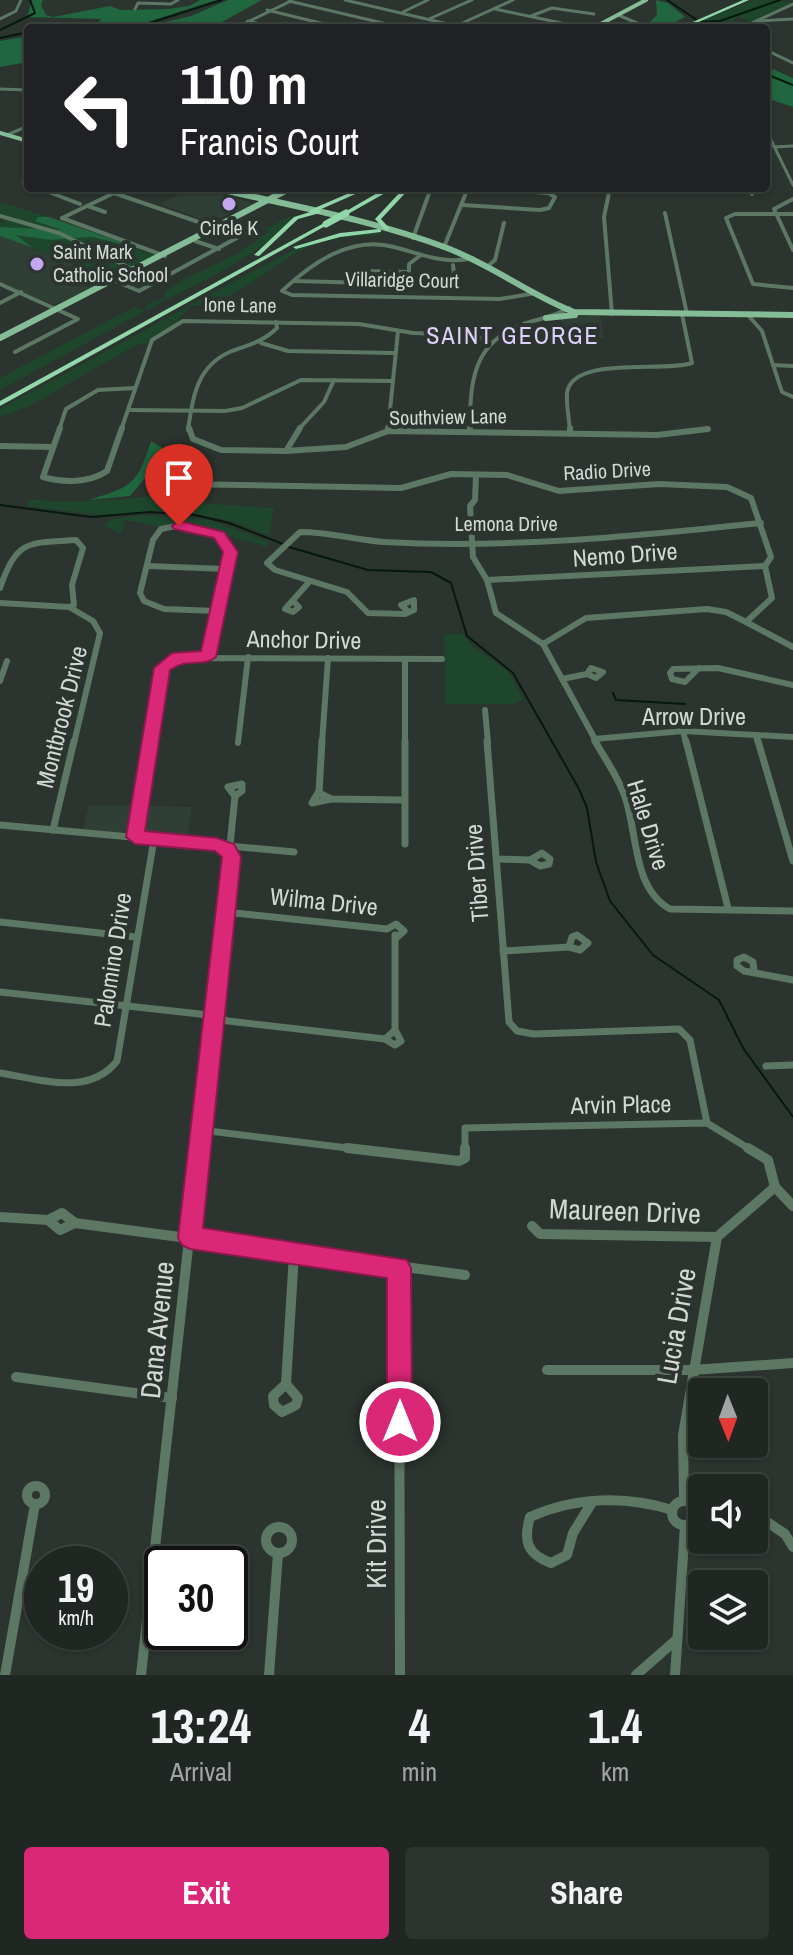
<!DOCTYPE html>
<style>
body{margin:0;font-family:"Archivo Narrow",sans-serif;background:#2d332f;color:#f1f3f6;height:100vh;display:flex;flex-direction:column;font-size:30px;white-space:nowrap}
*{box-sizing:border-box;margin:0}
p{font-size:26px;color:#a2a5a5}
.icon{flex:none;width:44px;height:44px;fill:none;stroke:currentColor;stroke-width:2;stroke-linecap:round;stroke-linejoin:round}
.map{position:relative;height:1675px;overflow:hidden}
.details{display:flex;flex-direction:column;background:#202722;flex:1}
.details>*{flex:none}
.top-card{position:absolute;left:24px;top:24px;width:746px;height:168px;border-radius:8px;box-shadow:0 2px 6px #0004,0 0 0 2px #3d4440;background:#202124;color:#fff;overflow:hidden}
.needle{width:52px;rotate:179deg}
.tools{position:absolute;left:688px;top:1378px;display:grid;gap:16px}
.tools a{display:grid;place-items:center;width:80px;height:80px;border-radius:8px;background:#202722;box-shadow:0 2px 6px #0004,0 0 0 2px #3d4440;font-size:40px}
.speed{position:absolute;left:24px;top:1546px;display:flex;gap:16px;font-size:40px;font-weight:700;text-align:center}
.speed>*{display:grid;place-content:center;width:104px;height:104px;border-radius:50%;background:#202722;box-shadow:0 2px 6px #0004,0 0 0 2px #3d4440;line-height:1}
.speed small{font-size:20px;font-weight:400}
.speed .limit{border:4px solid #111;border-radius:12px;background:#fff;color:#111}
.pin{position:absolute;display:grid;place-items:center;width:68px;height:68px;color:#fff;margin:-82px -34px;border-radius:50% 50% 50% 0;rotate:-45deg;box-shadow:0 0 8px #0007}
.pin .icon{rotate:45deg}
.me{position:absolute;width:88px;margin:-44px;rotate:0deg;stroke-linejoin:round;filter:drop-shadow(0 0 6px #0008)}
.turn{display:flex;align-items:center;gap:28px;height:168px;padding:0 24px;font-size:36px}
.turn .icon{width:104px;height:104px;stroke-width:2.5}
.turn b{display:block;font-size:56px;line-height:68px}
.eta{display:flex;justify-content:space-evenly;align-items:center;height:136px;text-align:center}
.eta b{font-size:48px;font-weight:800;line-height:56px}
.action{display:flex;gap:16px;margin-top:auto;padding:16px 24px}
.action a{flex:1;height:92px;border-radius:8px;background:#db2777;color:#fff;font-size:32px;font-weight:800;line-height:92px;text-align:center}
.action a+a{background:#2d332f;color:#f1f3f6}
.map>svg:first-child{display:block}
</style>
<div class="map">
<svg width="793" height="1675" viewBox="0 0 793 1675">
<rect width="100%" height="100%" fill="#2b342e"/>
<g fill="#303f35">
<path d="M191 188H202L256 204 209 222 160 204Z"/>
<path d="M0 236 114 279 54 305 0 282Z"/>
<path d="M600 315 604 338 578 341 558 318Z"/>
<path d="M89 805 137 806 132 827 119 833 83 830Z"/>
<path d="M144 806 192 807 187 838 143 833Z"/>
</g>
<g fill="#1d462d">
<path d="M755 0 793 2 751 22 738 16 733 21 738 28 717 24 712 28 699 21Z"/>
<path d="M0 202 49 217H38L62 230 0 227V222L5 224 0 215Z"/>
<path d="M294 215C272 251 186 289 147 310L144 309 149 303 165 298V291L185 280 180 281 238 253 270 231 264 229Z"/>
<path d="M373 232 386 234C365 237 338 236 318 243 278 257 235 307 190 306L177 322 166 318 295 249C321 241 346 235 373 232Z"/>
<path d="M20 234 51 240 92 237 157 255 114 279 33 248 14 235Z"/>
<path d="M134 307 145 311 0 390V378Z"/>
<path d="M165 319 176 323 148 343 138 344 30 406 0 417V409Z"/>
<path d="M184 486 181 502 274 508 269 536 231 521 196 514 152 511 106 516 28 506V499C63 503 155 502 184 486Z"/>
<path d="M144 515 209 520 268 541 267 547 187 524 159 527 125 520 121 534 103 526 112 519Z"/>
<path d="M444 634H463L471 645 508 671 524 700 512 704H445Z"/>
</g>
<g fill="#20663f">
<path d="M32 0H43L41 5 46 15 53 17 110 6 121 10 168 9 189 6 200 0H216L129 28H93L101 19 27 17Z"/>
<path d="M228 0H262L211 28H139L191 16Z"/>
<path d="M656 0 668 3 685 17C673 23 660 33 647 25L657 15Z"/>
<path d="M28 36V62L0 67V41Z"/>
<path d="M766 66 793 78V107L766 98Z"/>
<path d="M38 217H49L144 250 92 237 51 240 16 235 33 248 0 236V227L62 230 35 221Z"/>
<path d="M151 441 186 462 155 466 130 496 89 500C133 486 137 485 151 441Z"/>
</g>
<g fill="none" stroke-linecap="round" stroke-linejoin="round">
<g stroke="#051a0d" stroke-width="2">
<path d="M667 0 709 28"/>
<path d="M697 22 720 21 780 0"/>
<path d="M134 28 222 0"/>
<path d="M0 30 35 13 30 0"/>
<path d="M0 38 28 32"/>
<path d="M766 74 793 85"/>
<path d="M0 505 91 517 150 512 195 515 229 523 283 544"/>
<path d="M289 547 368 570 431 572 451 583 467 636 513 673 579 789 587 808 596 862 610 901 653 955 719 1000 743 1048 793 1117"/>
<path d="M613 693 616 700 685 704"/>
</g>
<g stroke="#5c7764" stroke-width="3">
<path d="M345 0 465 28"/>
<path d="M289 1 404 28"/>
<path d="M135 9 138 3 171 4 178 0"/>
<path d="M495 9 585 28"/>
<path d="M267 10 341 28"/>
<path d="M403 12 428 0"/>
<path d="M618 15 649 28"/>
<path d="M531 16 552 8 594 14"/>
<path d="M0 19 16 11 21 0"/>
<path d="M429 19 472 0"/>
<path d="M248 21 277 28"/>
<path d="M759 21 793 19"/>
<path d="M458 25 513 0"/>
<path d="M513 25 526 28"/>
<path d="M235 28 291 1"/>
<path d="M741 28 793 4"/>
<path d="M766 50 793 63"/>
<path d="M0 89 28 90"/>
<path d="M7 135 28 126"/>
<path d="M771 140 793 185"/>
<path d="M774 147 793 146"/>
<path d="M28 180 23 183 28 184"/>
</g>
<g stroke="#5c7764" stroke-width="4">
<path d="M38 188 80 204"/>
<path d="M610 188 604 217 612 314"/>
<path d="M610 188 649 190"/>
<path d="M726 189H744"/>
<path d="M750 189 752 194"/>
<path d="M674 191H719"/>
<path d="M793 199 774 209 793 250"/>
<path d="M463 205 540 210 549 208 555 197 548 193 478 188"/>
<path d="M88 206 105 212"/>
<path d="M665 213 687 314"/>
<path d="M793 214H735L726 218 753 284 793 288"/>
<path d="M0 216 59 233 136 271"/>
<path d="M62 218 114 193 216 228"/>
<path d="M62 218 165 256"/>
<path d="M413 238 431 188"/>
<path d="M195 241 219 249"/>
<path d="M444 247 468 188"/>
<path d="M473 258C444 265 422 254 394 247 351 235 312 263 282 291L292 295 500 299 536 293"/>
<path d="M489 265 495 260 504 223"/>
<path d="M115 281 139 291 244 234"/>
<path d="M294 281 447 285 455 284 453 265"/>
<path d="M0 284 78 319 15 352"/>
<path d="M363 284 364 271 409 272V264L421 255"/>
<path d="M0 303 21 292"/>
<path d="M748 315 762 331 782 392 793 397"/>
<path d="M261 343 288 351 394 353"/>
<path d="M773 365 793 366"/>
<path d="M129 410 225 411 242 408 301 380 393 381"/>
<path d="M59 430 66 409 98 390 135 388"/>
<path d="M121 430 152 340 183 321 359 324 413 333 472 335 491 342"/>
<path d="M188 430C193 396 197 365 232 351 249 345 264 341 277 328L276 322"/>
<path d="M298 430 324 402 334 380"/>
<path d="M388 430 398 331"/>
<path d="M470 430C470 383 472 344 521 325 537 319 554 317 569 308"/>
<path d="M570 430C569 418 566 404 567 393 572 355 664 373 692 363L682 314"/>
<path d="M702 430 708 429"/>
</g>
<g stroke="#5c7764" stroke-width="6">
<path d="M60 428 43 477C64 483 89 483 107 471L122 428"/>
<path d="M189 428 193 439 221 450 286 451 346 447 388 431 657 435 708 429"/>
<path d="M570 428V433"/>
<path d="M388 431V428"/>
<path d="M470 431V428"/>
<path d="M0 446 52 447"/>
<path d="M286 451 300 428"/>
<path d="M476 475 475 500 470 506 473 557 487 580 496 613 543 644 597 743"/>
<path d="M175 487 181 484 401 488 451 474 507 475 559 491 659 484 727 487 751 498 771 557 765 566 772 598 746 622 793 647"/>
<path d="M148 566 226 569"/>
<path d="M487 580 765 566"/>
<path d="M0 588C17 539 28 543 76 540L83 548 72 585 74 605 69 607 93 621 100 633 74 743"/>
<path d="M293 601 299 607 293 612 285 609 310 581"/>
<path d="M0 603 69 607"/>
<path d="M409 612 401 605 414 600V610L405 614 368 613 347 592 275 570 267 563 300 532C329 532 356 540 384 542 510 549 636 536 761 523"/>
<path d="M543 644 586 618 707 609 726 612 746 622"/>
<path d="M208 657 230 547C211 529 186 522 161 529L153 540 140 593 144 601 164 609 216 611"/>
<path d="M405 659V743"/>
<path d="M591 668 603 672 596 678 587 674Z"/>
<path d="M699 668 685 682 672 679 670 673 673 669 718 668 793 685"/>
<path d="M562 679 587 674"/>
<path d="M0 681 7 661"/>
<path d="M485 710 488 743"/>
<path d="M683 731 686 743"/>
<path d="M756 735 758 743"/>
<path d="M594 739 683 731 793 737"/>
<path d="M152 743C154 714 149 680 173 658L442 659"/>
<path d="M238 743 248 657"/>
<path d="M322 743 328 658"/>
</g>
<g stroke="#5c7764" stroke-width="7">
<path d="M322 741 319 793 331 799 403 800"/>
<path d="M405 741V844"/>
<path d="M487 741 509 1022 517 1031 534 1034 679 1029 690 1040 707 1123"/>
<path d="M595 741C605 759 619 778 625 797 638 833 632 888 670 909L793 911"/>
<path d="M686 741 728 908"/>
<path d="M758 741 793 861"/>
<path d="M242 784V791L235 796 228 787Z"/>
<path d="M319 791 312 803 331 799"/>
<path d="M0 825 294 852"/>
<path d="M53 830 74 741"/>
<path d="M135 837 152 741"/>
<path d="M542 853 550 859 549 864 540 866 530 860Z"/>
<path d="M497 859 530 860"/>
<path d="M225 912 387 929 396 924 404 931 397 937"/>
<path d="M0 922 136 937"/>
<path d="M577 935 588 943 580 950 569 947 572 937Z"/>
<path d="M503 951 569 947"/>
<path d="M754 971 753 962 744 957 737 960V966L744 971 793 980"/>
<path d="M0 992 200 1014 228 1021 385 1039 395 1045 401 1041 395 1030"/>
<path d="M385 1039 395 1030V935"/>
<path d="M766 1066 793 1065"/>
<path d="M0 1073C39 1079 89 1097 117 1061L154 839"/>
<path d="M201 1130 364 1150"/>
<path d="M199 1150 235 796"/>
<path d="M465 1150V1128L707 1123 751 1150"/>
</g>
<g stroke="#5c7764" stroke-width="10">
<path d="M347 1148 459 1161 465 1158V1148"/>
<path d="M748 1148 768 1160 775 1187 793 1206"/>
<path d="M0 1217 48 1220 62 1213 75 1223 465 1275"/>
<path d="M48 1220 60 1230 75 1223"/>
<path d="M532 1226 540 1234 717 1237"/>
<path d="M399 1268 400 1675"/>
<path d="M547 1370H692L793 1363"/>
<path d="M16 1377 172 1398"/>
<path d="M286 1384 298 1398 296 1405 282 1412 274 1405 273 1396Z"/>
<path d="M286 1384 294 1254"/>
<circle cx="36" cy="1495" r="9"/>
<path d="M684 1500 683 1435 717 1237 775 1187"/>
<circle cx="684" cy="1513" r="12"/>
<path d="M591 1504 573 1533 567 1555 551 1563C527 1554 523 1541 530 1517 574 1497 626 1495 672 1510"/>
<path d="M754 1513 785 1534 793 1547"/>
<circle cx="279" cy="1540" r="13"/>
<path d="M5 1675 35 1504"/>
<path d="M141 1675 199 1148"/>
<path d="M269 1675 278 1554"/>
<path d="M636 1675 676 1640"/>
<path d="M675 1675 685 1526"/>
</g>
<g stroke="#83bc96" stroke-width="4">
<path d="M593 28 646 0"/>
<path d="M0 133 28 141"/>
</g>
<g stroke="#83bc96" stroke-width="6">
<path d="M214 188C292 206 373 220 447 248 492 265 530 295 574 312L793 315"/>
<path d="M546 318 575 315"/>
<path d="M0 338 291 188"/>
</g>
<g fill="#92d7aa" fill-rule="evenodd">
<path d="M743 0H749L685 28H679Z"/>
<path d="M361 188H369L319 210 321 212 320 213 298 219 259 256 254 255 294 217 310 212V210Z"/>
<path d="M386 188H394L348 214 343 213Z"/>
<path d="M404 188H410L381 219 390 229 385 230 375 219Z"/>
<path d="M324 223 329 224 0 406V401Z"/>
<path d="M379 229 381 230V232L340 237 296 249 293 247 340 233Z"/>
</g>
<path stroke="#92d7aa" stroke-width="7" d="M326 224 346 213"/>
</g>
<path fill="#db2777" stroke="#8e194d" stroke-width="2" d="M179 521 224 532 238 552 216 657C203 668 187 657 170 670L145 831 217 838 234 844 241 857 203 1228 407 1260 411 1268 412 1422 409 1431 400 1435 391 1431 387 1422V1278L190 1249 182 1245 178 1238 222 857 215 851 135 844 126 837 154 668 172 653 201 651 223 552 214 538 174 529 172 526Z"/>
<g fill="#c4a7f1" stroke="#2b342e" stroke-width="3">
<circle cx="229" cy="204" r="8"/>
<circle cx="37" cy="264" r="8"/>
</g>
<g text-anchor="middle" stroke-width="8" stroke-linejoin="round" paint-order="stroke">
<g font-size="20" fill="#d3d8d5" stroke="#2b342e">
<text x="229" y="235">Circle K</text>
<text x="53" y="259" text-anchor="start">Saint Mark<tspan x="53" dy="23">Catholic School</tspan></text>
</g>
<g font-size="20" fill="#d3d8d5" stroke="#2b342e">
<text transform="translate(402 280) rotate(1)" y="7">Villaridge Court</text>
<text transform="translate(240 305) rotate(1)" y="7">Ione Lane</text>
<text transform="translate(448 417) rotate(-1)" y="7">Southview Lane</text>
<text transform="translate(607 471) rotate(-3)" y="7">Radio Drive</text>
<text x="506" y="531">Lemona Drive</text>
</g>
<g font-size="24" letter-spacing="2" fill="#e0d1fb" stroke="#2b342e">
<text x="513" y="344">SAINT GEORGE</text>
</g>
<g font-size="24" fill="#d3d8d5" stroke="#2b342e">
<text transform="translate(625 555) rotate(-4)" y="8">Nemo Drive</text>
<text transform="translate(304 640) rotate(1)" y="8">Anchor Drive</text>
<text transform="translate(62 717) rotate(-76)" y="8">Montbrook Drive</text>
<text x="694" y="725">Arrow Drive</text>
<text transform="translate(648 825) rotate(73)" y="8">Hale Drive</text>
<text transform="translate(477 873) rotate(-94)" y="8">Tiber Drive</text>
<text transform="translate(324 902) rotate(6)" y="8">Wilma Drive</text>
<text transform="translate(113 960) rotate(-81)" y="8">Palomino Drive</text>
<text transform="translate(621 1105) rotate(-1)" y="8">Arvin Place</text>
</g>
<g font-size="28" fill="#d3d8d5" stroke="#2b342e">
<text transform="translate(625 1211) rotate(2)" y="10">Maureen Drive</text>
<text transform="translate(676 1326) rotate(-80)" y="10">Lucia Drive</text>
<text transform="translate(157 1330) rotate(-84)" y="10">Dana Avenue</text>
<text transform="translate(376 1544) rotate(-90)" y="10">Kit Drive</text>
</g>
</g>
</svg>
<div class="tools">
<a><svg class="needle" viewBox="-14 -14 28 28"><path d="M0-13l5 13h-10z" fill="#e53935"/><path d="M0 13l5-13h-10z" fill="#a2a5a5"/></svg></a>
<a><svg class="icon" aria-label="sound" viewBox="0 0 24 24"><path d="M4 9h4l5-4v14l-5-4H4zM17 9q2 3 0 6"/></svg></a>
<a><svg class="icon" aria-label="layers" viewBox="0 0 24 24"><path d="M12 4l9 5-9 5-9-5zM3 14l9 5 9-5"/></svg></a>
</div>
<div class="speed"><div>19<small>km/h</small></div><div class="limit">30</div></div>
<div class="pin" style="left:179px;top:526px;background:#d93025"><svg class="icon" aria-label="arrive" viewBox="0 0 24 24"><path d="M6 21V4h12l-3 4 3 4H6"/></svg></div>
<svg class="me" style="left:400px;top:1422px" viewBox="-20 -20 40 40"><circle r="17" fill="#db2777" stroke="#fff" stroke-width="3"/><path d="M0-11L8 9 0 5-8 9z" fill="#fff"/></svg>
<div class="top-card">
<div class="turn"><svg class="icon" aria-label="left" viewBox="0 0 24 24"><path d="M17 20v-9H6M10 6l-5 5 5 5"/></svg><div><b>110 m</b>Francis Court</div></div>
</div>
</div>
<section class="details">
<div class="eta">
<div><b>13:24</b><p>Arrival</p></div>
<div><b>4</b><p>min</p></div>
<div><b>1.4</b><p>km</p></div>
</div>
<div class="action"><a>Exit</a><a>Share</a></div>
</section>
